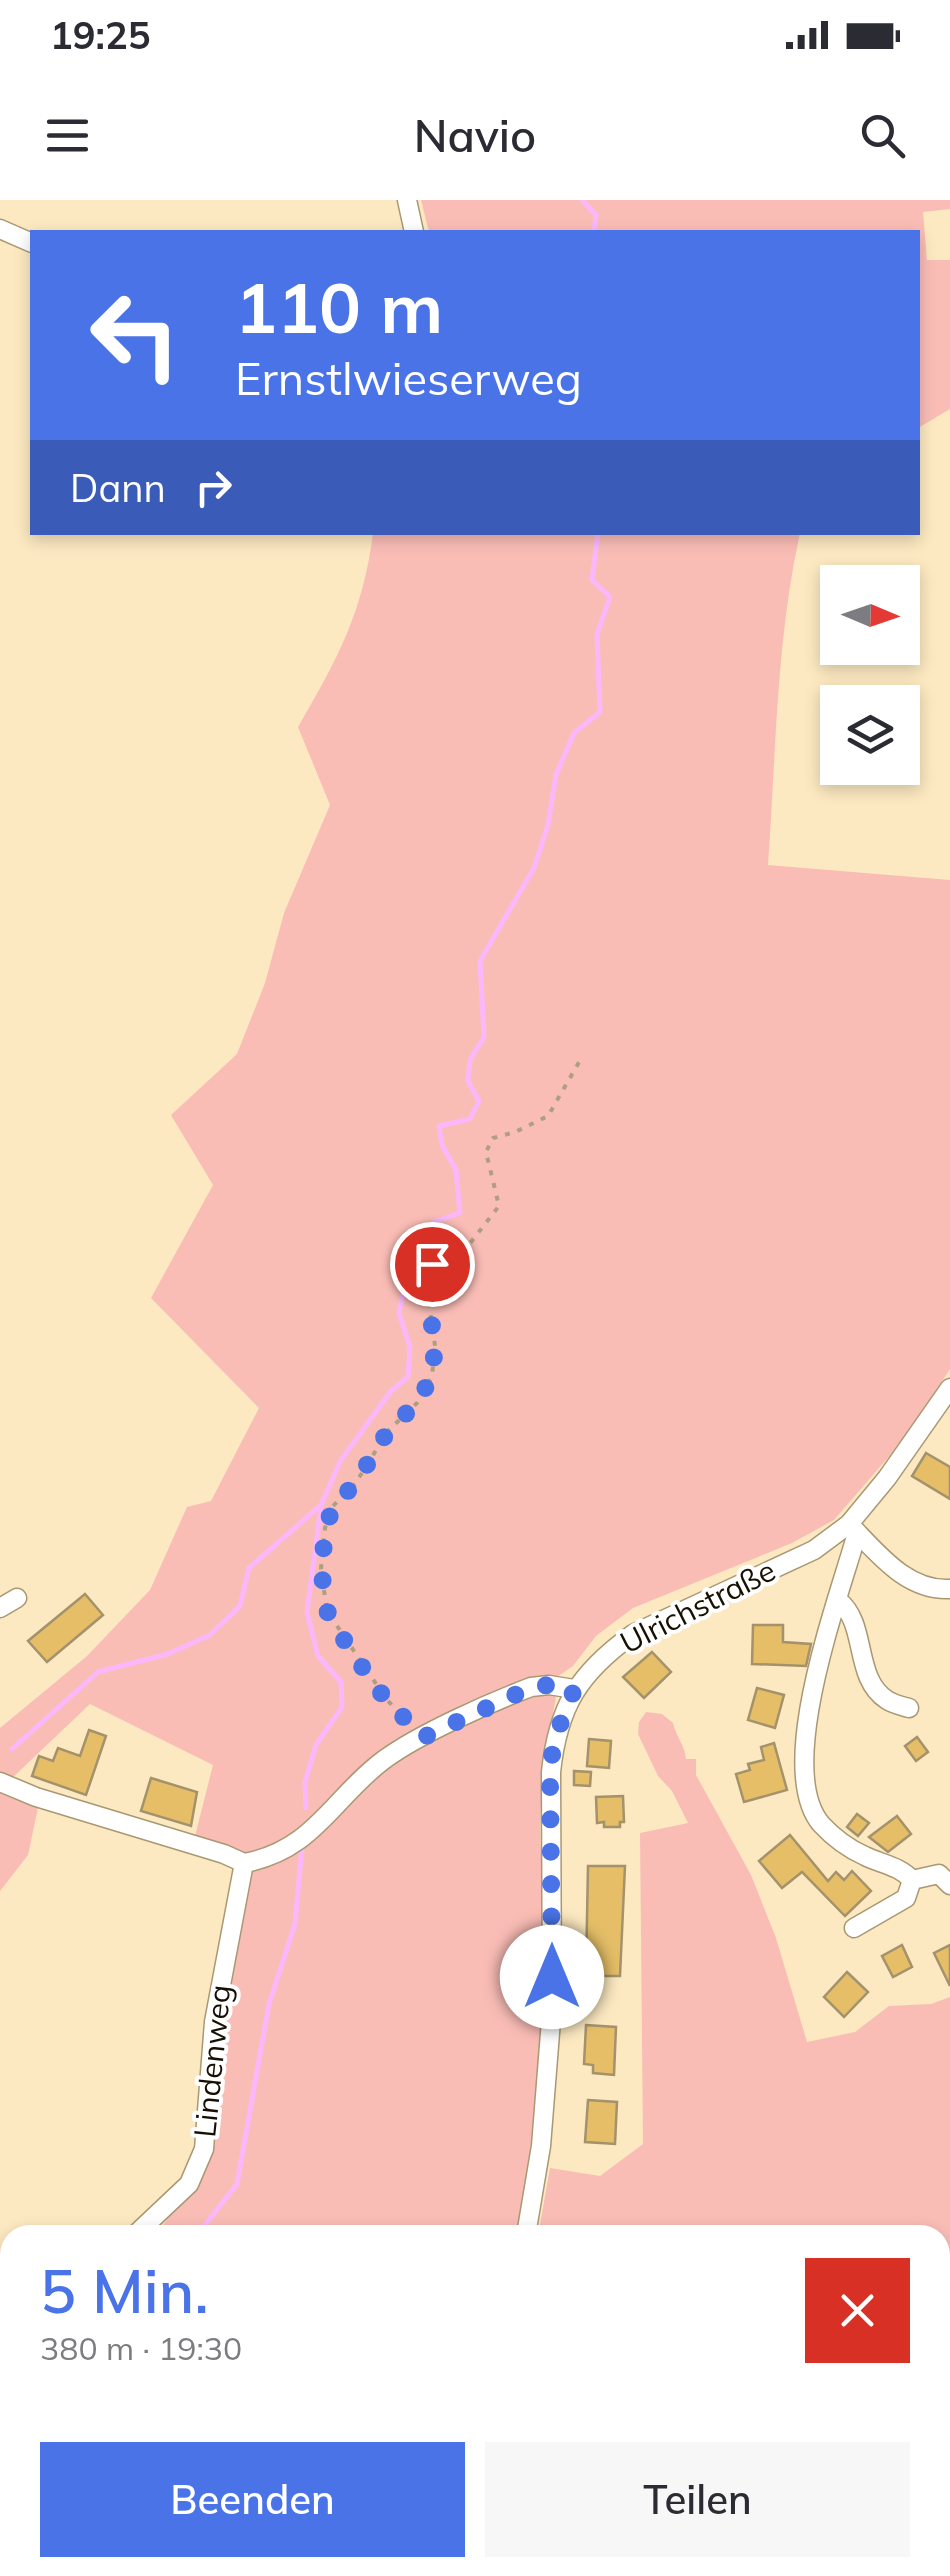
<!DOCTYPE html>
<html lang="de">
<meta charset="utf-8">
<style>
body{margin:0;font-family:Mulish,sans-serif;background:#f7f7f7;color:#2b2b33;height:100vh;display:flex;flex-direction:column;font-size:38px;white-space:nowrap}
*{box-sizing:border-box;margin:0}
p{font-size:32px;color:#7c7c81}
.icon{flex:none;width:55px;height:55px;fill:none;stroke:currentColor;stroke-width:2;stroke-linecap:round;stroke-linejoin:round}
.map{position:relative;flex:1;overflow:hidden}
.side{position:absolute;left:0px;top:2025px;width:950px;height:352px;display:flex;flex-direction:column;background:#fff;border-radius:30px 30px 0 0;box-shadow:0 5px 15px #0003}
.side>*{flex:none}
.guide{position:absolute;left:30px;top:30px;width:890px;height:305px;border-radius:0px;box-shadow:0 5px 15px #0003;background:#4973e6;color:#fff;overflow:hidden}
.needle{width:65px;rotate:92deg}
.fabs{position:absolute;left:820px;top:365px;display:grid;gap:20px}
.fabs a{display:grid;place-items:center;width:100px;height:100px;border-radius:0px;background:#fff;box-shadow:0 5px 15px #0003;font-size:50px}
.pin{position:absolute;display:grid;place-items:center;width:85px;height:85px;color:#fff;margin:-42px;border:5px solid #fff;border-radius:50%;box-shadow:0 2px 10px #0007}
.me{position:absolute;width:110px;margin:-55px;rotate:0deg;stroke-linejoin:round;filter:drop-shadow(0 0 8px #0008)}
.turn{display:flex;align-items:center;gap:35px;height:210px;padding:0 40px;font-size:45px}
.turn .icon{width:130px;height:130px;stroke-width:2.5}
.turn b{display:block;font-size:70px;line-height:85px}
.then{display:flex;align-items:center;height:95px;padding:0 40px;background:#0003;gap:20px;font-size:38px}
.round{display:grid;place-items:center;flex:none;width:105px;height:105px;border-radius:0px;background:#f7f7f7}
.summary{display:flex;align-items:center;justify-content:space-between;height:170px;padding:0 40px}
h1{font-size:60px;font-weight:600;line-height:75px;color:#4973e6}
.button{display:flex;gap:20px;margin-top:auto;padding:20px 40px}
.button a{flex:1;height:115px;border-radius:0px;background:#4973e6;color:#fff;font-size:40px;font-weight:600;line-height:115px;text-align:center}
.button a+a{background:#f7f7f7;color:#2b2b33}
.status{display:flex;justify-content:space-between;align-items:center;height:70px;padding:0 50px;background:#fff;direction:ltr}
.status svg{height:28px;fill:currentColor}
header{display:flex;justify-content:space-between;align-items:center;height:130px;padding:0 40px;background:#fff;font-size:45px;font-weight:600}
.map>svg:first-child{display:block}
</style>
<div class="status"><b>19:25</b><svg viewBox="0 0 49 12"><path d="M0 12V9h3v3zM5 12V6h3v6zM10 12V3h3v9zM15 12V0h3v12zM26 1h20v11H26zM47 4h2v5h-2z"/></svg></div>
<header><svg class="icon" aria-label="menu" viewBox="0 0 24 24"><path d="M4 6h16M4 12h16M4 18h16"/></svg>Navio<svg class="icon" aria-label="search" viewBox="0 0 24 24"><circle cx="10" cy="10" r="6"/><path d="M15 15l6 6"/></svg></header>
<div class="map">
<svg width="950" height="2376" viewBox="0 0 950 2376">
<rect width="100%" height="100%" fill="#fce9c1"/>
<g fill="#fabdb6">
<path d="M421 0H950V9L923 12 927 60H950V209L918 228V32H429Z"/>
<path d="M373 333H800C776 441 776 554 768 665L950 680V1169L905 1238 834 1320 792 1343 633 1408 596 1436 573 1466 554 1479 552 1492 556 1497C548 1540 541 1582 540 1626 540 1666 547 1707 546 1747 544 1845 533 1939 518 2035H155L200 1978 230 1754 249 1669 194 1640 213 1565 90 1504 9 1581 0 1576V1528L87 1456 150 1390 187 1307 211 1301 259 1208 151 1098 213 985 171 915 237 854 265 783 284 713 330 605 298 527C338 458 363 412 373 333Z"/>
<path d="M646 1512 662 1514 673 1523C676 1537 685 1545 686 1559H696V1575L751 1675 776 1738 807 1842 855 1832 889 1806 931 1804 950 1797V2376H437L441 2368H940V2035H538L550 1968 600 1976 643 1944 640 1633 688 1623 672 1591 658 1576 638 1534 639 1522Z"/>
<path d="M0 1588 39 1603 28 1655 0 1691Z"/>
<path d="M10 2263V2368H117L115 2376H0V2273Z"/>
<path d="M335 2368H416L413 2376H330Z"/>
</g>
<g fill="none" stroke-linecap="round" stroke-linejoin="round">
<g stroke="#fab8fb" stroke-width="5">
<path d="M582 0 596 15 594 32"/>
<path d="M12 1549 98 1472 168 1454 210 1435 240 1406 249 1368 321 1305 341 1260 391 1191 408 1177 410 1147 399 1113 411 1056 433 1022 460 1013 456 970 442 945 439 926 470 919 479 901 468 881 470 860 484 837 480 761 534 668 548 625 556 575 574 533 600 512 597 434 610 397 592 380 598 332"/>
<path d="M306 1608 305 1582 316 1545 342 1507 341 1482 318 1456 307 1412 321 1307"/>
<path d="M197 2035 237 1984 269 1804 295 1724 302 1647"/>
<path d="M0 2344 10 2333"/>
</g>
</g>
<g fill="#e5be67" stroke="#a3926c" stroke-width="2.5">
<path d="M926 1253 950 1267V1299L912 1276Z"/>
<path d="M85 1394 103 1415 47 1462 28 1441Z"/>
<path d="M753 1425H783V1442L811 1444 806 1466 752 1464Z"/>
<path d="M652 1452 671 1472 644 1498 623 1477Z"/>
<path d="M757 1488 784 1495 775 1528 748 1520Z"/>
<path d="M89 1530 106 1536 86 1595 32 1576 39 1556 53 1561 58 1548 80 1556Z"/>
<path d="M917 1537 928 1552 916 1561 905 1546Z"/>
<path d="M589 1539 611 1541 609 1568 587 1566Z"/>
<path d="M774 1543 787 1590 744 1602 736 1574 750 1570 748 1564 764 1560 761 1547Z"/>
<path d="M574 1571 591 1572 590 1586 574 1585Z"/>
<path d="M151 1578 197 1592 191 1626 141 1611Z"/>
<path d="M623 1596 624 1622H620V1627H604V1622L597 1623 596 1597Z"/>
<path d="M857 1614 869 1623 858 1636 847 1627Z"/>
<path d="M897 1616 911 1634 888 1652 869 1637Z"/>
<path d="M790 1635 828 1681 836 1672 844 1680 852 1671 871 1691 845 1716 802 1672 782 1688 759 1661Z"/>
<path d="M588 1666H625L620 1776H592V1769H586Z"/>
<path d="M902 1745 912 1767 893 1777 882 1756Z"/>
<path d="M950 1745V1786L934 1753Z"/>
<path d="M847 1772 868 1792 844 1817 824 1797Z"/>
<path d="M586 1825 616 1827 614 1875 593 1873V1865L584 1864Z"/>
<path d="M588 1900 617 1902 615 1944 585 1942Z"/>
</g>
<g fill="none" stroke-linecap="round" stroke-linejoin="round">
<defs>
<g id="minor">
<path d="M407 0 414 32"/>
<path d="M0 29 32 43"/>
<path d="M853 1328C880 1356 908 1391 950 1389"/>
<path d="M839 1401C868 1425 853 1478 887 1500 893 1504 902 1506 909 1508"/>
<path d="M0 1408 17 1398"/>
<path d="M0 1582 36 1597 224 1654 244 1663C314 1651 334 1596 385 1559 421 1533 489 1503 531 1487L549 1485 574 1489"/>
<path d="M912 1680 939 1674 950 1685"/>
<path d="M854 1728 906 1698 912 1680C900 1666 881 1664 865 1656 849 1649 833 1637 821 1624 774 1568 839 1398 857 1333"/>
<path d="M135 2035 189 1984 204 1949 214 1822 244 1663"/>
<path d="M526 2035 541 1946 552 1808 551 1572C558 1506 579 1473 633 1434L814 1350 849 1324 887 1278 950 1188"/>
<path d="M0 2162 10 2152"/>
<path d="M422 2376 426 2368"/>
</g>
</defs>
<use href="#minor" stroke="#a99872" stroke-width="21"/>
<path stroke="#ad9f80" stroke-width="4" stroke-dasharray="5 8" stroke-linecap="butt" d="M410 1523 387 1500 327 1411 321 1369 325 1328 333 1306 355 1284 388 1231 417 1203 432 1176 435 1146 425 1078 427 1067 448 1059 471 1042 499 1006 486 952 493 938 515 932 548 916 582 857"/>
<use href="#minor" stroke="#fff" stroke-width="18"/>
</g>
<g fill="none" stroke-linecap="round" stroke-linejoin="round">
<path stroke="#4973e6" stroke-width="18" stroke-dasharray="0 32.4" d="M432 1064 427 1067 425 1078 435 1146 432 1176 417 1203 388 1231 355 1284 333 1306 326 1328 321 1369 327 1411 350 1450 386 1500 424 1537 532 1487 549 1485 574 1490 554 1540 550 1572 552 1777"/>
</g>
<g text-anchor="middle" stroke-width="8" stroke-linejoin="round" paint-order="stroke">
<g font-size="30" fill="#160f03" stroke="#fff">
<text transform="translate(698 1407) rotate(-27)" y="10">Ulrichstraße</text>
<text transform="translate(213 1861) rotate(-84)" y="10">Lindenweg</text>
</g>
</g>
</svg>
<div class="fabs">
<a><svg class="needle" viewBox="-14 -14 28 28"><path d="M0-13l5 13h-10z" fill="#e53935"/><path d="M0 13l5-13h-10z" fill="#7c7c81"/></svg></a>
<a><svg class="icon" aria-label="layers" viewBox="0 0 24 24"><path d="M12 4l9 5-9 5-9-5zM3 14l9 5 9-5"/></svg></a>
</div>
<div class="pin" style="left:432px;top:1064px;background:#d93025"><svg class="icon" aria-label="arrive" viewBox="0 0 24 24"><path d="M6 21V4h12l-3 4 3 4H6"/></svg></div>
<svg class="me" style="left:552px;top:1777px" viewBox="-20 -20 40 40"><circle r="19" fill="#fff"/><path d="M0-13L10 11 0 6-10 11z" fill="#4973e6"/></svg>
<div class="guide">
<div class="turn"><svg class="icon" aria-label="left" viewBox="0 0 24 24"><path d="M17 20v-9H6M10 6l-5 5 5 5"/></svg><div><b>110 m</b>Ernstlwieserweg</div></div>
<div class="then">Dann<svg class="icon" aria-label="right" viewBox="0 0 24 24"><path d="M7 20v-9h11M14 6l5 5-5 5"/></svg></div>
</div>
<section class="side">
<div class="summary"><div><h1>5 Min.</h1><p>380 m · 19:30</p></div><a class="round" style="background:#d93025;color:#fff"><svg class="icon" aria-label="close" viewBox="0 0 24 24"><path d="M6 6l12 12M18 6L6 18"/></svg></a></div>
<div class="button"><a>Beenden</a><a>Teilen</a></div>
</section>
</div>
